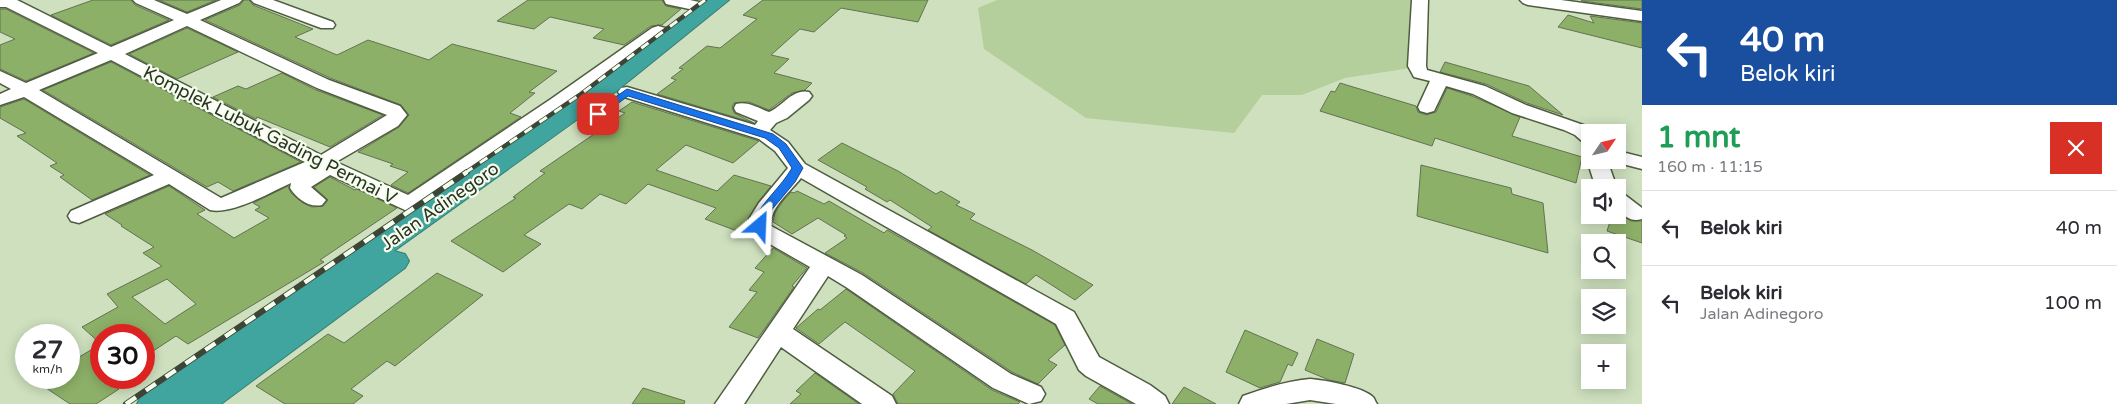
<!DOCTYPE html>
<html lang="id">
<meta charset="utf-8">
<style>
body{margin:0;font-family:"Varela Round",sans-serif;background:#f2f2f3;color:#2b2b33;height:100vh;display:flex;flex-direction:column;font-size:19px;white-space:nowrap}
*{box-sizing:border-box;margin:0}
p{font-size:16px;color:#7c7c81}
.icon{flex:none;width:28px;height:28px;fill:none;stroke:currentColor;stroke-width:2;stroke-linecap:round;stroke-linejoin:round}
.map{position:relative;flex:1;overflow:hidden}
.sheet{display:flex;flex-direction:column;background:#fff;width:475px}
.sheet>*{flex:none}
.banner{background:#1a4fa0;color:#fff;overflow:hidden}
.needle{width:32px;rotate:55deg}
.fabs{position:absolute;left:1581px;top:124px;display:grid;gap:10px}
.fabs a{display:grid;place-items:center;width:45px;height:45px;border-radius:0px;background:#fff;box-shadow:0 2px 12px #0003;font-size:25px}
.speed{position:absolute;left:15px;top:324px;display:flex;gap:10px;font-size:25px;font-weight:700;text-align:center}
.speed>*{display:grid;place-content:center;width:65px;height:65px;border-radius:50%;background:#fff;box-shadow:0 2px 12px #0003;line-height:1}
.speed small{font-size:12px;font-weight:400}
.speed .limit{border:8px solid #d22;background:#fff;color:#111}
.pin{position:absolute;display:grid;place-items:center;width:42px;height:42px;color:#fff;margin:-21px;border-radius:10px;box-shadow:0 2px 8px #0006}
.me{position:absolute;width:55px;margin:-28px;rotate:26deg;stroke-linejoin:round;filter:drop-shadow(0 0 4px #0008)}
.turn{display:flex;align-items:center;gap:18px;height:105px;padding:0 15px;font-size:22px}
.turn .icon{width:65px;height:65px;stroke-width:2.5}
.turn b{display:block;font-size:35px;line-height:42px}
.round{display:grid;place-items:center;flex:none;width:52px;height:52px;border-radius:0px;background:#f2f2f3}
.head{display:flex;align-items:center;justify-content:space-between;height:85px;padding:0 15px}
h1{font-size:30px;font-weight:700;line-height:38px;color:#1e9e55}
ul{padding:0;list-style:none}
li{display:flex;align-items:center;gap:15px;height:75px;padding:0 15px;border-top:1px solid #e1e1e2}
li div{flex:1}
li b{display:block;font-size:19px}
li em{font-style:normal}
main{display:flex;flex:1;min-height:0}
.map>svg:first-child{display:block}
</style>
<main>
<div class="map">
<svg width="1642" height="404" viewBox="0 0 1642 404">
<rect width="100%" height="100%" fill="#cee0be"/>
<path fill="#b4ce9c" d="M997 0H1420L1411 68 1345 78 1302 95H1262L1234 133 1086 118 984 49 978 8Z"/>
<g fill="#8db068" stroke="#637253" fill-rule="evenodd">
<path d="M93 0H131L135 5 169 20 111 45 51 15Z"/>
<path d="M159 0H216L187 12Z"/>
<path d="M244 0H249L253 5 313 29 295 37 337 55 368 40 429 60 452 44 557 71 529 92 535 93 510 113 521 117 408 193 391 185 408 172 390 166 393 164 358 152 399 127 409 115 401 105 330 78 205 20 240 5Z"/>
<path d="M528 0H662L666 6 681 9 662 25 651 26 624 45 593 38 604 29 550 17 534 29 497 21Z"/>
<path d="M763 0H928L918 22 841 8 814 32 800 29 771 55 789 59 774 73 812 83 805 90 792 93 769 110 749 102 734 103 732 107 734 113 754 123 657 94 676 80 671 78 683 69 679 68 707 46 720 48 757 19 743 15Z"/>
<path d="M1581 0H1642V9L1582 1Z"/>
<path d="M0 9H6L94 53 26 81 0 69V45L15 39 0 32Z"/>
<path d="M1568 15 1594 23 1590 16 1642 23V48L1558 27Z"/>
<path d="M187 28 238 52 177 79 129 54Z"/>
<path d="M111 62 301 162 233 191 218 182 207 187 43 90Z"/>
<path d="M1445 62 1529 86 1563 115 1527 103 1486 84 1440 72Z"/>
<path d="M282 73 316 90 383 115 330 147 257 117 256 119 213 97 238 86 246 89Z"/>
<path d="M1340 83 1416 106 1418 112 1426 115 1436 112 1447 88 1472 96 1520 117 1512 136 1582 157 1576 183 1435 138 1432 146 1320 111 1331 91 1335 92Z"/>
<path d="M24 99 150 175 92 200 60 177 64 175 50 166 57 163 17 136 26 133 0 118V107Z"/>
<path d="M632 102 759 141 733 163 686 145 656 170 717 191 734 175 771 186 758 202 747 221 737 231 705 219 716 208 648 184 626 204 600 194 582 209 569 204 524 235 541 244 503 272 451 241 516 198 513 197 545 173 540 171 625 113 619 111Z"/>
<path d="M842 143 898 171 936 194 941 191 960 202 956 205 975 214 970 219 1032 250 1093 285 1075 300 1036 275 1026 284 928 230 932 227 890 200 887 202 865 189 867 187 818 160Z"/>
<path d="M1421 165 1511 188 1512 194 1543 203 1548 253 1417 216Z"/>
<path d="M330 177 355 190 357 189 397 208 320 260 324 262 188 344 176 336 144 357V335H101V344L82 327 118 307 107 294 162 266 143 253 154 247 121 226 122 225 105 214 169 186 205 210 197 214 234 238 269 218 255 210 260 207 253 203 288 186 291 193 303 203 312 207 323 206 328 200 314 187ZM167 279 196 304 165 324 132 297Z"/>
<path d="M797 191 824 204 829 201 884 233 887 230 1055 325 1065 345 1048 360 1057 365 1038 384 1012 372 863 273 825 253 847 238 844 236 846 235 818 218 792 234 773 222 775 213 783 201 791 192 794 193Z"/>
<path d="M1612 215H1621L1631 221H1642V243L1607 231Z"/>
<path d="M773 248 807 268 792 286 794 287 758 338 729 327 757 292 749 290 764 272 755 268Z"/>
<path d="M437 273 483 295 395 366 387 361 351 389 363 396 353 404H285L256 386 328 334 344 343Z"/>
<path d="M846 289 992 390 1020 402 1018 404H898L893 394 915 371 845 322 819 344 796 328 818 309 820 310Z"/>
<path d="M1245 330 1298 353 1292 366 1288 364 1280 382 1260 388 1226 372Z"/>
<path d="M1317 339 1354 354 1345 383 1329 380 1305 370Z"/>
<path d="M101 344V378L119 389 96 404H70L31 378H69V363Z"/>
<path d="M815 373 859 404H790L801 394 796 391Z"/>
<path d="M1100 386 1132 404H1098L1089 399Z"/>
<path d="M1184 387 1216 404H1172Z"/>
<path d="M643 388 685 401 684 404H632Z"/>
</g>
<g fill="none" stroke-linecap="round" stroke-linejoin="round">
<defs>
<g id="minor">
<path d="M0 0H17L111 47 174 20 136 3 133 0H154L187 14 221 0H242L239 3 200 20 329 80 400 106 407 115 398 126 336 162 408 195 551 99 652 28 658 26 680 32 682 35 680 38 674 40 661 37 563 107 425 202 438 208 441 213 438 218 430 220 422 218 330 175 311 187 326 200 322 205C309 208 297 199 290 188L291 183C271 192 232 215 210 210L169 184 79 223 71 221 68 216 71 211 154 175 24 97 0 105V94L11 89 0 83V71L26 83 98 53 6 7H0ZM187 26 317 88 387 115 321 155 125 54ZM111 60 305 162 221 198 39 90Z"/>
<path d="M251 0H273L333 22 335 25 333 28H321L254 3Z"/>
<path d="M664 0H690L713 5 716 8 713 11 708 13 666 4Z"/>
<path d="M1412 0H1428L1426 66 1427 70 1485 86 1526 105 1589 127 1595 132H1590V144L1583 142 1575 135 1564 130 1512 113 1473 94 1446 86 1434 111 1427 113 1420 111 1418 107 1430 81 1414 77 1408 66Z"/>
<path d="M1520 0H1561L1642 11V21L1528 5 1523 3Z"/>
<path d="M627 87 755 125 758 121 736 112 734 108 736 104C748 101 758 108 769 112 783 106 793 88 809 92L812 96 809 100 787 118 776 123 770 130 788 142 805 164 1074 312 1099 357 1150 385 1165 396 1169 404H1136L1086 376 1079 370 1056 324 801 178C791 191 769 208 771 226L862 275 1011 374 1041 387 1045 394 1041 401 1029 404 993 388 846 287 828 276 793 329 892 396 896 404H862L781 347 744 404H715L810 267 754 235 749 225V219L759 203 788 168 775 151 759 139 621 96 618 92 621 88Z"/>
<path d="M1618 151 1642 157V169L1611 161 1618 160Z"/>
<path d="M1590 156V160H1607L1617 188H1596L1587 160Z"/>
<path d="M1618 193 1625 195 1642 208V219C1631 222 1626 217 1618 210Z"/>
<path d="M1310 379C1324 380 1363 387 1373 397 1375 399 1375 402 1377 404H1336L1310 400 1286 404H1239L1243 396C1265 388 1287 381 1310 379Z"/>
</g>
<path id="highway" d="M707 0H729L614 93 394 251 405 254 409 261 405 268 221 404H137L142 394 598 83Z"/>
</defs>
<use href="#minor" stroke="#4e5d3f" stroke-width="3"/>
<use href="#highway" stroke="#397c74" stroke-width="2"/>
<use href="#minor" fill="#fff" fill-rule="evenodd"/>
<use href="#highway" fill="#40a49f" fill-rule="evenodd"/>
<defs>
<path id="rail-far1" d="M465 173 581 94 705 0"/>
<path id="rail" d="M126 404 467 172"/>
</defs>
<use href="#rail-far1" stroke="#3d4636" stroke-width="4.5"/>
<use href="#rail" stroke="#3d4636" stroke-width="6"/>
<use href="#rail-far1" stroke="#f5feec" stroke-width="3" stroke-dasharray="9" stroke-linecap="butt"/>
<use href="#rail" stroke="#f5feec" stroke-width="4.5" stroke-dasharray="12" stroke-linecap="butt"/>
</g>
<path fill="#1a73e8" stroke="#114b97" d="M627 89 773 134 786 144 803 168 795 182 769 213 764 229H755L754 220C763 201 781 187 792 168L779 148 765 138 628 96 601 116H594V112Z"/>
<g text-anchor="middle" stroke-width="4.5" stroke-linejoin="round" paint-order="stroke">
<g font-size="18" fill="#2b3225" stroke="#f5feec">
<text transform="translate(270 135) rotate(27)" y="6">Komplek Lubuk Gading Permai V</text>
<text transform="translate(440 206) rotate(-35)" y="6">Jalan Adinegoro</text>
</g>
</g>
</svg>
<div class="fabs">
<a><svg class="needle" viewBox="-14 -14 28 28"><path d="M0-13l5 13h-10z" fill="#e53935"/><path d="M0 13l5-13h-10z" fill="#7c7c81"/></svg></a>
<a><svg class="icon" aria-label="sound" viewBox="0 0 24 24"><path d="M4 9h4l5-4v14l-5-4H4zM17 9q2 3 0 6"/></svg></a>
<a><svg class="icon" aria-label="search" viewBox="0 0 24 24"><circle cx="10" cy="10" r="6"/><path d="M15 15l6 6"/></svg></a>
<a><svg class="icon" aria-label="layers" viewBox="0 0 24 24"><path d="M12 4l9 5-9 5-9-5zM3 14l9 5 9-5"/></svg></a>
<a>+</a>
</div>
<div class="speed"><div>27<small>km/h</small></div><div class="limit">30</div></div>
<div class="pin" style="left:598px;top:114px;background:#d93025"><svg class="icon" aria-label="arrive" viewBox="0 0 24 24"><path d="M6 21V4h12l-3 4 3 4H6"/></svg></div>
<svg class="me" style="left:760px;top:226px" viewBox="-20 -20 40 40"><path d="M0-17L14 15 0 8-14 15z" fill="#1a73e8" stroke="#fff" stroke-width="4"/></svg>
</div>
<section class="sheet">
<div class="banner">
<div class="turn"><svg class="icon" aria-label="left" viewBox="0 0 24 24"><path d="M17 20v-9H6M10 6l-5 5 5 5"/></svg><div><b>40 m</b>Belok kiri</div></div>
</div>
<div class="head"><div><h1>1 mnt</h1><p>160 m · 11:15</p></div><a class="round" style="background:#d93025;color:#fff"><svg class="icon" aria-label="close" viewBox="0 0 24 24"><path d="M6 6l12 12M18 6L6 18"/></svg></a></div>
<ul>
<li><svg class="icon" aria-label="left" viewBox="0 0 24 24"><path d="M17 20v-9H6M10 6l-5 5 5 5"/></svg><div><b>Belok kiri</b></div><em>40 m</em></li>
<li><svg class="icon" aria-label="left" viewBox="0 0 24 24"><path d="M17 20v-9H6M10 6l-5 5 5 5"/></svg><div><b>Belok kiri</b><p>Jalan Adinegoro</p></div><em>100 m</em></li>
</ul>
</section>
</main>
